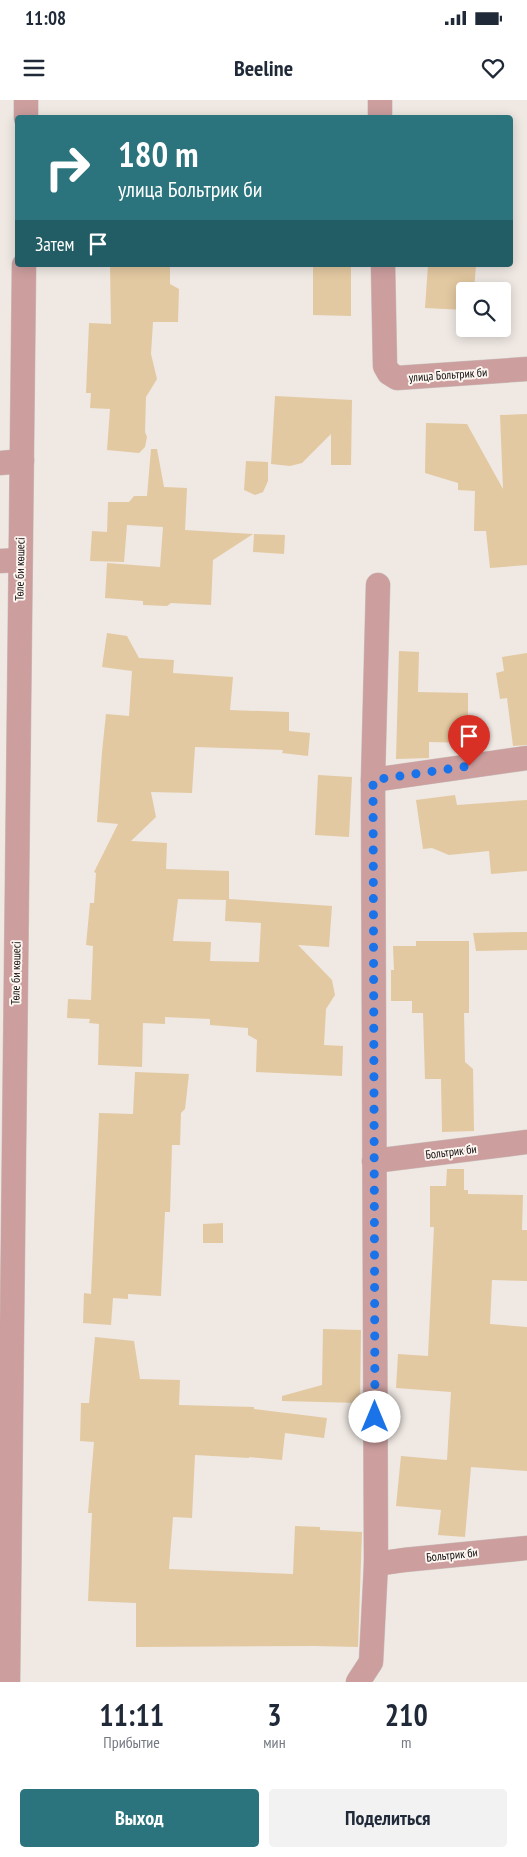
<!DOCTYPE html>
<html lang="ru">
<meta charset="utf-8">
<style>
body{margin:0;font-family:"PT Sans Narrow",sans-serif;background:#f2f2f3;color:#1f2937;height:100vh;display:flex;flex-direction:column;font-size:19px;white-space:nowrap}
*{box-sizing:border-box;margin:0}
p{font-size:16px;color:#747a83}
.icon{flex:none;width:28px;height:28px;fill:none;stroke:currentColor;stroke-width:2;stroke-linecap:round;stroke-linejoin:round}
.map{position:relative;height:1582px;overflow:hidden}
.sheet{display:flex;flex-direction:column;background:#fff;flex:1}
.sheet>*{flex:none}
.top-card{position:absolute;left:15px;top:15px;width:498px;height:152px;border-radius:5px;box-shadow:0 2px 12px #0003;background:#2b747d;color:#fff;overflow:hidden}
.tools{position:absolute;left:456px;top:182px;display:grid;gap:10px}
.tools a{display:grid;place-items:center;width:55px;height:55px;border-radius:5px;background:#fff;box-shadow:0 2px 12px #0003;font-size:25px}
.pin{position:absolute;display:grid;place-items:center;width:42px;height:42px;color:#fff;margin:-51px -21px;border-radius:50% 50% 50% 0;rotate:-45deg;box-shadow:0 0 5px #0007}
.pin .icon{rotate:45deg}
.me{position:absolute;width:55px;margin:-28px;rotate:0deg;stroke-linejoin:round;filter:drop-shadow(0 0 4px #0008)}
.turn{display:flex;align-items:center;gap:18px;height:105px;padding:0 20px;font-size:22px}
.turn .icon{width:65px;height:65px;stroke-width:2.5}
.turn b{display:block;font-size:35px;line-height:42px}
.then{display:flex;align-items:center;height:48px;padding:0 20px;background:#0003;gap:10px;font-size:19px}
.eta{display:flex;justify-content:space-evenly;align-items:center;height:85px;text-align:center}
.eta b{font-size:30px;font-weight:600;line-height:35px}
.primary-button{display:flex;gap:10px;margin-top:auto;padding:10px 20px}
.primary-button a{flex:1;height:58px;border-radius:5px;background:#2b747d;color:#fff;font-size:20px;font-weight:600;line-height:58px;text-align:center}
.primary-button a+a{background:#f2f2f3;color:#1f2937}
.status{display:flex;justify-content:space-between;align-items:center;height:35px;padding:0 25px;background:#fff;direction:ltr}
.status svg{height:14px;fill:currentColor}
header{display:flex;justify-content:space-between;align-items:center;height:65px;padding:0 20px;background:#fff;font-size:22px;font-weight:600}
.map>svg:first-child{display:block}
</style>
<div class="status"><b>11:08</b><svg viewBox="0 0 49 12"><path d="M0 12V9h3v3zM5 12V6h3v6zM10 12V3h3v9zM15 12V0h3v12zM26 1h20v11H26zM47 4h2v5h-2z"/></svg></div>
<header><svg class="icon" aria-label="menu" viewBox="0 0 24 24"><path d="M4 6h16M4 12h16M4 18h16"/></svg>Beeline<svg class="icon" aria-label="heart" viewBox="0 0 24 24"><path d="M12 20l-8-8c-3-5 5-10 8-4 3-6 11-1 8 4z"/></svg></header>
<div class="map">
<svg width="527" height="1582" viewBox="0 0 527 1582">
<rect width="100%" height="100%" fill="#efe8e3"/>
<g fill="#e3c9a1" fill-rule="evenodd">
<path d="M110 165H170V184L179 189 178 222H153L151 254 157 279 146 297 145 332 147 337 145 347 139 353 107 350 110 309 90 308 91 293H86L89 223 111 224Z"/>
<path d="M313 165H351V216L313 215Z"/>
<path d="M428 165H476L474 191H465V210L425 208Z"/>
<path d="M275 296 352 300 351 365H331V334L302 363 290 366 271 364Z"/>
<path d="M527 314V465L490 468 486 431H474L475 391 458 390V383L425 373 426 323 467 324 503 389 500 315Z"/>
<path d="M151 349H157L164 387 187 388 185 430 253 434 213 460 211 505 171 503 167 506 143 505V501L105 498 107 463 160 467 163 427 127 425 124 462 90 461 92 431 107 432 108 402H129L134 396H147Z"/>
<path d="M246 361 268 362V381L263 392 255 395 244 390Z"/>
<path d="M254 434 285 435 284 454 253 452Z"/>
<path d="M107 533 127 536 139 558 174 560 173 573 233 577 230 610 289 612V631L310 633 308 656 282 653 283 650 195 647 192 693 151 692 156 717 131 741 167 743 166 769 229 771V799L332 806 329 847 298 845 332 880 335 895 326 909 324 945 343 946 342 976 256 972 257 940 248 935V928L210 925V919L165 917V924L143 923 142 967 98 965 99 924 89 923 90 919 67 918 68 899 91 900 93 846 86 845 90 803H94L96 773 94 772 118 724 97 722 102 652 106 614 129 616 132 571 102 567ZM178 799 226 800 225 821 261 823 259 862 210 861 211 842 173 841Z"/>
<path d="M399 551 419 552 418 592 468 593V643L429 642V658L396 659Z"/>
<path d="M527 553V645L513 646 507 598 500 599 496 573 504 571 502 557Z"/>
<path d="M318 675 352 677 349 737 315 735Z"/>
<path d="M455 695 457 705 527 700V771L491 774 489 751 449 755 432 748 423 749 416 700Z"/>
<path d="M527 832V850L476 851 473 833Z"/>
<path d="M416 841H469V913H464L465 962 473 969 474 1031 442 1032 441 979H425L423 913H412V901H391V870H394L393 846H416Z"/>
<path d="M135 972 189 974 185 1009 181 1013 180 1045H172L170 1112H165L161 1196 128 1194V1199L113 1198 111 1225 83 1223 84 1193 91 1194 99 1013 133 1014Z"/>
<path d="M447 1069H464V1090H468V1094L523 1095 522 1130H527V1181L492 1180 490 1224 527 1227V1371L471 1367 465 1437 438 1435 441 1410 396 1406 401 1356 447 1360 451 1292 396 1288 398 1254 428 1256 434 1127H430V1086H446Z"/>
<path d="M223 1123V1143H203V1124Z"/>
<path d="M323 1229 361 1230 360 1303 282 1301V1296L322 1285Z"/>
<path d="M95 1237 134 1241 140 1279 180 1280 179 1305 254 1307V1309L327 1318 324 1338 285 1333 282 1360 249 1357V1358L195 1355 192 1418 173 1417 169 1469 293 1474 295 1426 320 1427V1430L362 1432 358 1547 315 1546 136 1547V1503L88 1501 92 1413H88L94 1342 80 1341 81 1303H89Z"/>
</g>
<g fill="none" stroke-linecap="round" stroke-linejoin="round">
<defs>
<g id="street">
<path d="M380 0V18"/>
<path d="M26 18V0"/>
<path d="M383 165 385 266 389 273 397 278 527 269"/>
<path d="M0 363 22 361"/>
<path d="M0 461 20 460"/>
<path d="M373 680 527 658"/>
<path d="M374 1061 527 1042"/>
<path d="M376 1464 404 1460 527 1448"/>
<path d="M8 1582 24 165"/>
<path d="M358 1582 371 1562 376 1464 373 680 378 485"/>
</g>
</defs>
<use href="#street" stroke="#ccc5c1" stroke-width="25"/>
<use href="#street" stroke="#cc9e9e" stroke-width="24"/>
</g>
<g fill="none" stroke-linecap="round" stroke-linejoin="round">
<path stroke="#1a73e8" stroke-width="9" stroke-dasharray="0 16.2" d="M375 1317 373 680 469 666"/>
</g>
<g text-anchor="middle" stroke-width="4" stroke-linejoin="round" paint-order="stroke">
<g font-size="12" fill="#120f0e" stroke="#fdf5f0">
<text transform="translate(448 275) rotate(-4)" y="4">улица Больтрик би</text>
<text transform="translate(20 469) rotate(-89)" y="4">Төле би көшесі</text>
<text transform="translate(16 873) rotate(-89)" y="4">Төле би көшесі</text>
<text transform="translate(451 1052) rotate(-7)" y="4">Больтрик би</text>
<text transform="translate(452 1455) rotate(-6)" y="4">Больтрик би</text>
</g>
</g>
</svg>
<div class="tools">
<a><svg class="icon" aria-label="search" viewBox="0 0 24 24"><circle cx="10" cy="10" r="6"/><path d="M15 15l6 6"/></svg></a>
</div>
<div class="pin" style="left:469px;top:666px;background:#d93025"><svg class="icon" aria-label="arrive" viewBox="0 0 24 24"><path d="M6 21V4h12l-3 4 3 4H6"/></svg></div>
<svg class="me" style="left:375px;top:1317px" viewBox="-20 -20 40 40"><circle r="19" fill="#fff"/><path d="M0-13L10 11 0 6-10 11z" fill="#1a73e8"/></svg>
<div class="top-card">
<div class="turn"><svg class="icon" aria-label="right" viewBox="0 0 24 24"><path d="M7 20v-9h11M14 6l5 5-5 5"/></svg><div><b>180 m</b>улица Больтрик би</div></div>
<div class="then">Затем<svg class="icon" aria-label="arrive" viewBox="0 0 24 24"><path d="M6 21V4h12l-3 4 3 4H6"/></svg></div>
</div>
</div>
<section class="sheet">
<div class="eta">
<div><b>11:11</b><p>Прибытие</p></div>
<div><b>3</b><p>мин</p></div>
<div><b>210</b><p>m</p></div>
</div>
<div class="primary-button"><a>Выход</a><a>Поделиться</a></div>
</section>
